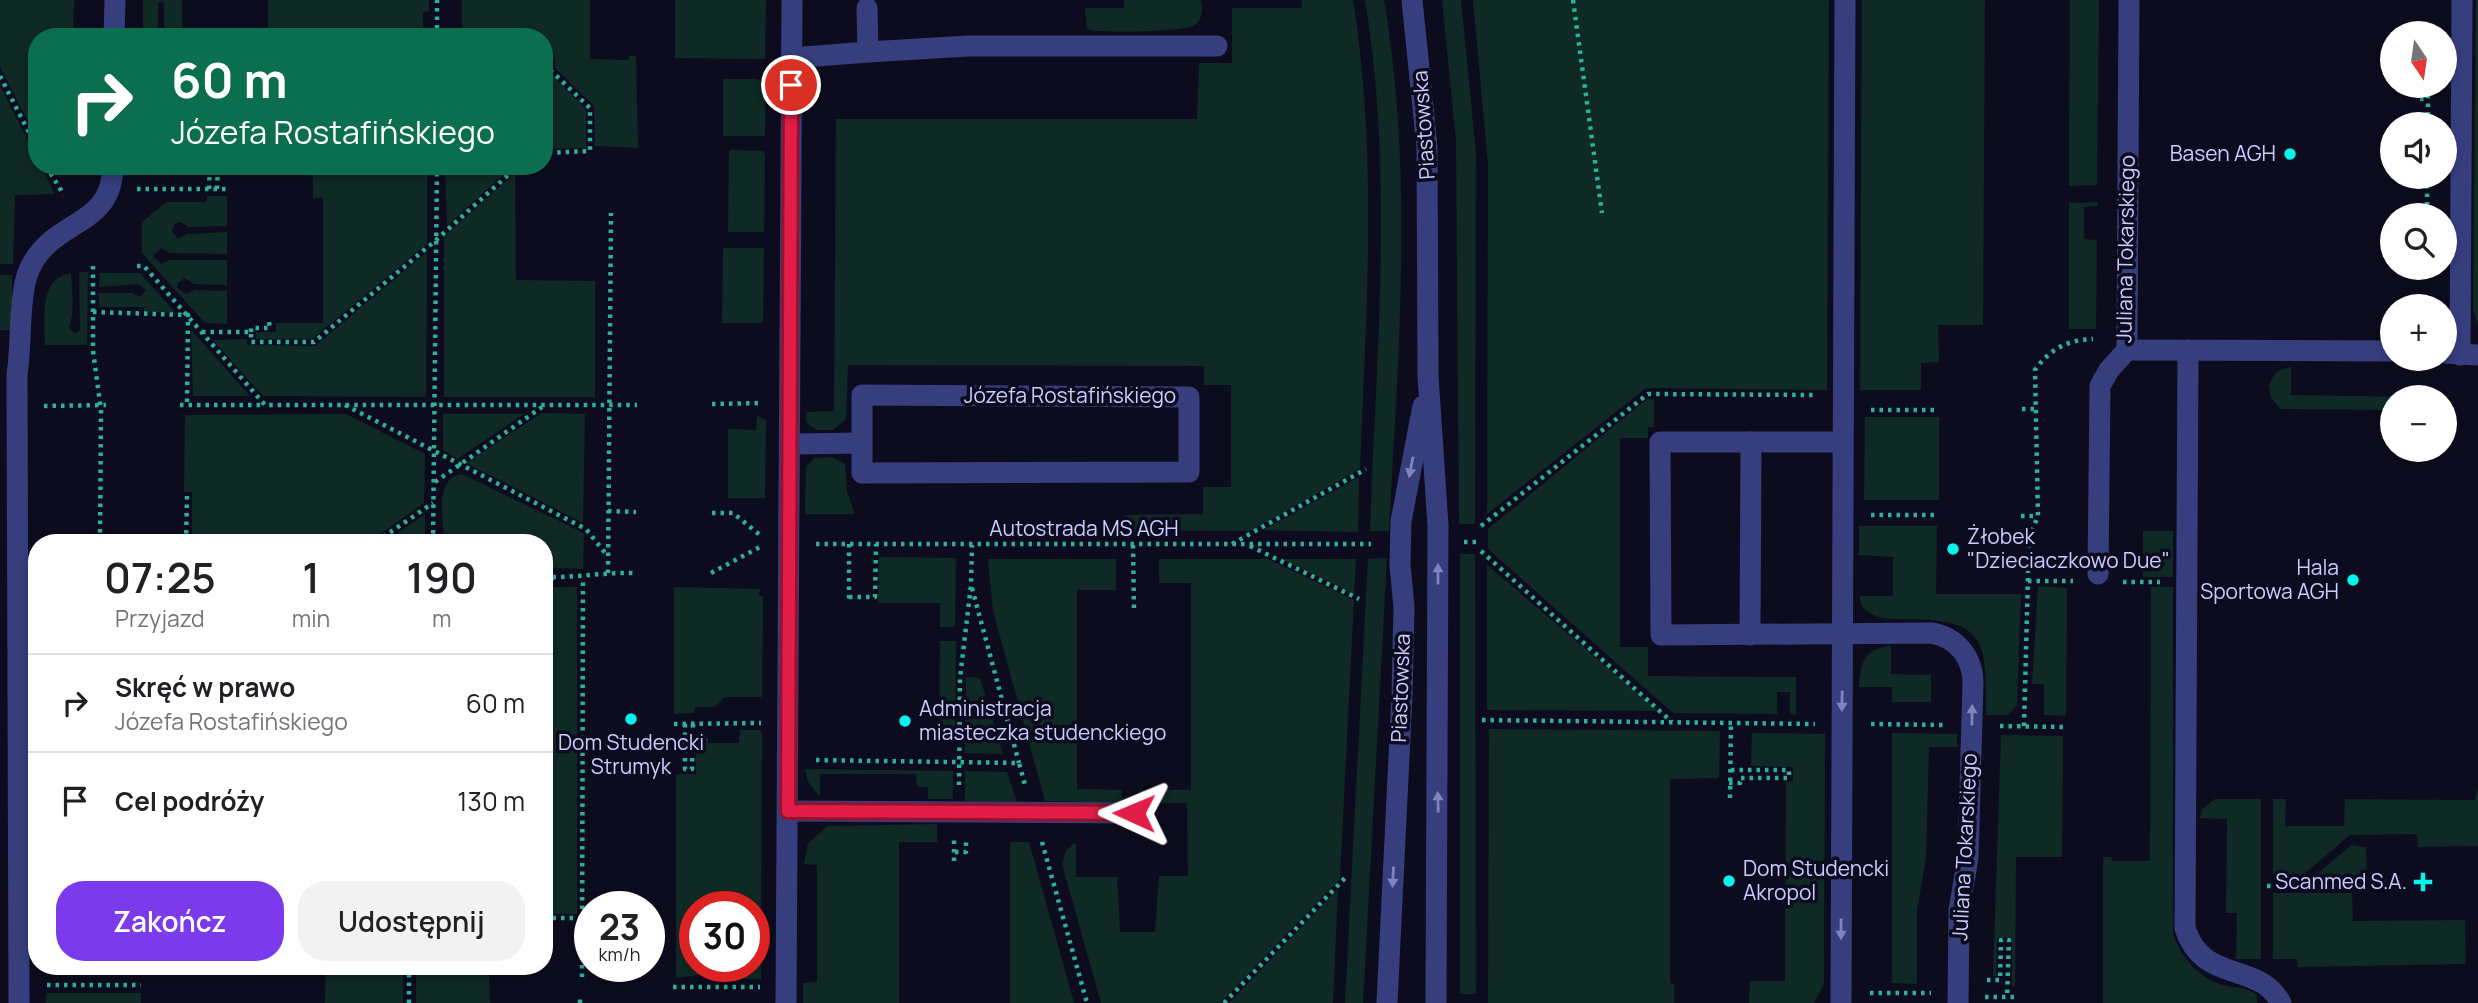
<!DOCTYPE html>
<html lang="pl">
<meta charset="utf-8">
<style>
body{margin:0;font-family:Manrope,sans-serif;background:#f2f2f2;color:#202124;height:100vh;display:flex;flex-direction:column;font-size:26px;white-space:nowrap}
*{box-sizing:border-box;margin:0}
p{font-size:23px;color:#757577}
.icon{flex:none;width:38px;height:38px;fill:none;stroke:currentColor;stroke-width:2;stroke-linecap:round;stroke-linejoin:round}
.map{position:relative;flex:1;overflow:hidden}
.panel{position:absolute;left:28px;top:534px;width:525px;height:441px;display:flex;flex-direction:column;background:#fff;border-radius:28px;box-shadow:0 4px 10px #0003}
.panel>*{flex:none}
.hud{position:absolute;left:28px;top:28px;width:525px;height:147px;border-radius:28px;box-shadow:0 4px 10px #0003;background:#0b6e4f;color:#fff;overflow:hidden}
.needle{width:46px;rotate:167deg}
.buttons{position:absolute;left:2380px;top:21px;display:grid;gap:14px}
.buttons a{display:grid;place-items:center;width:77px;height:77px;border-radius:50%;background:#fff;box-shadow:0 4px 10px #0003;font-size:35px}
.speed{position:absolute;left:574px;top:891px;display:flex;gap:14px;font-size:35px;font-weight:700;text-align:center}
.speed>*{display:grid;place-content:center;width:91px;height:91px;border-radius:50%;background:#fff;box-shadow:0 4px 10px #0003;line-height:1}
.speed small{font-size:18px;font-weight:400}
.speed .limit{border:10px solid #d22;background:#fff;color:#111}
.pin{position:absolute;display:grid;place-items:center;width:60px;height:60px;color:#fff;margin:-30px;border:4px solid #fff;border-radius:50%;box-shadow:0 2px 7px #0007}
.me{position:absolute;width:77px;margin:-38px;rotate:271deg;stroke-linejoin:round;filter:drop-shadow(0 0 5px #0008)}
.turn{display:flex;align-items:center;gap:24px;height:147px;padding:0 28px;font-size:32px}
.turn .icon{width:91px;height:91px;stroke-width:2.5}
.turn b{display:block;font-size:49px;line-height:60px}
.eta{display:flex;justify-content:space-evenly;align-items:center;height:119px;text-align:center}
.eta b{font-size:42px;font-weight:600;line-height:49px}
.button{display:flex;gap:14px;margin-top:auto;padding:14px 28px}
.button a{flex:1;height:80px;border-radius:28px;background:#7c3aed;color:#fff;font-size:28px;font-weight:600;line-height:80px;text-align:center}
.button a+a{background:#f2f2f2;color:#202124}
ul{padding:0;list-style:none}
li{display:flex;align-items:center;gap:21px;height:98px;padding:0 28px;border-top:2px solid #e0e0e0}
li div{flex:1}
li b{display:block;font-size:26px}
li em{font-style:normal}
.map>svg:first-child{display:block}
</style>
<div class="map">
<svg width="2478" height="1003" viewBox="0 0 2478 1003">
<rect width="100%" height="100%" fill="#0d0c1f"/>
<g fill="#0f2925" fill-rule="evenodd">
<path d="M0 0H74L73 37H37V139L0 67Z"/>
<path d="M143 0H182V37H169L164 25V2L158 3V26L153 37H143Z"/>
<path d="M268 0H429V11L423 12V37H268Z"/>
<path d="M462 0H590V59L629 60V56H636L638 148 595 146 594 106 555 68V57H544V37H462Z"/>
<path d="M675 0H766L765 59 675 58Z"/>
<path d="M1124 0H1201C1203 9 1203 18 1195 25 1186 32 1098 34 1087 29L1085 8H1124Z"/>
<path d="M1302 0H1353C1378 156 1366 312 1360 469L1251 531 1124 530V515L1203 514V487H1231V385H1204V366L848 365 846 419 833 430H816L806 422V412L834 411 836 119H1197L1199 63H1232V8H1302Z"/>
<path d="M1365 0H1384C1414 175 1398 355 1389 531H1370C1376 354 1394 175 1365 0Z"/>
<path d="M1442 0H1461L1476 154 1475 524H1459L1456 141Z"/>
<path d="M1473 0H1829L1827 390 1646 388 1487 514 1488 165Z"/>
<path d="M1862 0H1985L1983 325H1938L1939 362 1921 363V390H1860Z"/>
<path d="M2070 0H2099L2097 185 2069 186Z"/>
<path d="M2476 0H2478V325L2473 309Z"/>
<path d="M544 73H550L586 109V148L544 149Z"/>
<path d="M723 79H757L766 83 765 136H723Z"/>
<path d="M0 86 37 158V166H41L55 194 15 195 13 264H0Z"/>
<path d="M729 150 762 151 765 154 764 232H728Z"/>
<path d="M313 166 427 167V244L312 339H256V332H276V323H323V198H313Z"/>
<path d="M445 166H513L447 226Z"/>
<path d="M515 173 516 280 595 281V397H444V236Z"/>
<path d="M207 196H227V226L189 227 180 222 174 224 172 232 178 239 187 234 227 232V254L170 253 161 248 153 256 161 264 170 260H227V285L194 284 185 278 178 282 177 288 186 294 195 290 227 291V324L205 323 142 253V222L166 202H207Z"/>
<path d="M2098 202V206L2084 207V239L2097 240 2096 329H2069V203Z"/>
<path d="M723 248H764L763 323H722Z"/>
<path d="M427 252 426 397 263 396 213 340 247 339V345L315 346Z"/>
<path d="M79 272H88L87 345H45C45 321 38 278 71 273 72 290 75 313 69 328L75 334 80 330Z"/>
<path d="M100 273H140L175 312H144V307H99V293H132L140 297 146 290 138 284 99 287Z"/>
<rect x="0" y="275" width="12" height="55"/>
<path d="M191 330 250 396H251H193Z"/>
<path d="M2291 367V395L2417 397H2392V410L2281 409 2271 398 2269 384 2277 371Z"/>
<path d="M1647 399H1654V427H1648V438H1620V647H1648V676L1796 677V715L1790 714V692H1777V714L1673 713 1488 549V529Z"/>
<path d="M542 413 585 414 583 523 466 463Z"/>
<path d="M346 414 425 454 424 503 369 542H192V492H184L185 415Z"/>
<path d="M443 414H524L457 459 443 450Z"/>
<path d="M757 416 766 420 765 498H728V429L756 430Z"/>
<path d="M1865 417H1939V500H1864Z"/>
<path d="M832 457 845 464 847 492 855 514H805L806 466 815 458Z"/>
<path d="M462 474 584 533 583 569 544 568V542H444C444 520 433 478 462 474Z"/>
<path d="M1359 477 1358 532 1263 530Z"/>
<path d="M425 514V542H385Z"/>
<path d="M1859 526H1937L1936 594H2021L2017 705 2008 715H1986C1987 637 1985 619 1902 619 1886 619 1874 619 1862 606L1859 596H1893V557L1859 555Z"/>
<rect x="2143" y="531" width="30" height="46"/>
<path d="M1460 554H1475L1476 994H1460Z"/>
<path d="M879 557 956 558 955 627H940V603H878Z"/>
<path d="M1387 558 1363 1003H1345L1368 559Z"/>
<path d="M988 559H1116V590H1077V789L1122 790V803L1045 801 993 611Z"/>
<path d="M1159 559H1268L1354 600 1340 879 1220 1003H1101L1062 864 1066 851 1074 843 1076 844V877H1117L1120 932H1155L1159 876H1188L1187 803H1140V790H1191V583H1159Z"/>
<path d="M1281 559H1356L1354 594Z"/>
<path d="M1487 565 1659 711 1487 710Z"/>
<path d="M2038 586 2067 588 2066 716 2044 715V684H2032Z"/>
<path d="M550 587H577V914H544V592Z"/>
<path d="M674 587 760 589 759 596H763L762 697H725L715 707H695L694 713 674 714Z"/>
<path d="M2151 587H2173V934C2182 959 2199 979 2226 986 2238 988 2247 987 2257 995V1003H2103V857H2111L2112 861H2150Z"/>
<path d="M940 641H956L955 742 939 741Z"/>
<path d="M1891 646V674L1931 675V702H1892V687H1859C1860 663 1865 648 1891 646Z"/>
<path d="M966 677 980 678 1003 754 965 753Z"/>
<path d="M1489 729 1720 731 1719 778 1670 779V983L1674 984V1003H1488Z"/>
<path d="M740 730H760L762 733 761 979H708L707 974 676 978V774H696V738H708V743H739ZM695 906H754V966H695Z"/>
<path d="M1752 733 1825 734 1824 984 1814 1003H1749L1750 981H1785L1786 782 1793 781V767L1751 766Z"/>
<path d="M1892 733 1957 734V747H1929L1926 858 1917 910V984L1892 983Z"/>
<path d="M2001 735 2063 736 2062 857H2016L2015 986H2012V937L1997 938 1996 976H1993Z"/>
<path d="M805 769 953 771V799H928V787H917L916 774H820V797L808 782Z"/>
<path d="M965 771 1007 772 1017 802 965 801Z"/>
<path d="M2478 787V846L2418 847 2417 834 2350 835 2299 878 2273 877V799H2286L2285 826H2344L2345 799 2475 800Z"/>
<path d="M2215 799H2261V959H2236L2237 913H2226L2227 819 2200 818 2202 809Z"/>
<path d="M937 824V842H899V1003H803V983L817 982V865L804 864 808 843 828 826Z"/>
<path d="M1010 842H1029L1074 1003H1010Z"/>
<path d="M2351 845 2366 847 2367 878 2314 877Z"/>
<path d="M1338 889 1333 1003H1229Z"/>
<path d="M2273 893H2352L2353 921 2465 920 2466 964 2298 967 2297 959H2273Z"/>
<path d="M326 966 403 969V1003H325Z"/>
<path d="M437 966H489L490 1003H416V969H437Z"/>
<rect x="46" y="993" width="95" height="10"/>
</g>
<g fill="none" stroke-linecap="round" stroke-linejoin="round">
<g stroke="#2db097" stroke-width="4.5" stroke-dasharray="3.5 5" stroke-linecap="butt">
<path d="M1573 0 1602 213"/>
<path d="M437 37V0"/>
<path d="M544 64 590 108V151L544 153"/>
<path d="M0 76 37 148"/>
<path d="M2420 99H2428"/>
<path d="M2428 124V86"/>
<path d="M46 166 64 195"/>
<path d="M137 189H227"/>
<path d="M209 189 210 166"/>
<path d="M217 189 218 166"/>
<path d="M2427 214V177"/>
<path d="M93 266V351L101 410 100 542"/>
<path d="M137 266H144L265 405H637"/>
<path d="M93 312 188 315 187 405"/>
<path d="M202 332H251V342H314L435 241 518 166"/>
<path d="M251 332V328H270L269 322"/>
<path d="M712 404 763 403"/>
<path d="M180 405H264"/>
<path d="M345 405 586 529 606 554"/>
<path d="M44 406 106 405"/>
<path d="M2022 409H2036"/>
<path d="M1871 410H1939"/>
<path d="M435 482 542 407"/>
<path d="M608 511 636 512"/>
<path d="M712 513H733L760 535"/>
<path d="M1871 515H1937"/>
<path d="M2021 516H2038"/>
<path d="M1481 526 1648 394 1815 395"/>
<path d="M186 542 187 496"/>
<path d="M376 542 433 503"/>
<path d="M433 542 437 166"/>
<path d="M1464 542H1481"/>
<path d="M816 544H1371"/>
<path d="M849 544V603"/>
<path d="M1232 544 1366 469"/>
<path d="M1133 545 1134 609"/>
<path d="M1250 546 1359 599"/>
<path d="M1481 551 1672 722"/>
<path d="M608 573 611 213"/>
<path d="M711 573 760 547"/>
<path d="M544 577C575 578 605 572 635 573"/>
<path d="M2028 581H2073"/>
<path d="M2123 582H2160"/>
<path d="M544 585 554 577"/>
<path d="M972 588 1019 763"/>
<path d="M849 597H875L876 544"/>
<path d="M1482 720 1815 724"/>
<path d="M674 724 761 723"/>
<path d="M685 724V769H692L693 724"/>
<path d="M1871 724 1943 725"/>
<path d="M2000 726 2066 727"/>
<path d="M2024 726 2029 538 2038 516 2035 370C2050 349 2067 340 2093 339"/>
<path d="M816 760 1019 763 1025 785"/>
<path d="M1729 783H1740V778H1789V770H1730"/>
<path d="M959 785 960 678 971 585 972 545"/>
<path d="M1730 798 1731 722"/>
<path d="M1042 842 1087 1003"/>
<path d="M955 852H966V841"/>
<path d="M954 861V840"/>
<path d="M2267 886 2369 885"/>
<path d="M544 918H582"/>
<path d="M359 966V969H437V966"/>
<path d="M582 977 583 578"/>
<path d="M1987 980H2000L2001 940H2009L2007 997"/>
<path d="M47 985H141"/>
<path d="M673 987H760"/>
<path d="M1870 993H1931"/>
<path d="M1985 997H2018"/>
<path d="M409 1003V966"/>
<path d="M580 1003V996"/>
<path d="M1224 1003 1345 878"/>
</g>
<g stroke="#373e7e" stroke-width="21">
<path d="M1412 0 1427 147 1428 376 1438 525 1436 1003"/>
<path d="M114 37 115 0"/>
<path d="M868 52 968 46H1217"/>
<path d="M791 58 868 52 867 8"/>
<path d="M2127 350 2392 351"/>
<path d="M2188 350 2185 928C2203 985 2258 960 2281 1003"/>
<path d="M2445 353 2478 355"/>
<path d="M2460 355 2462 0"/>
<path d="M862 395 1189 397V472L862 473Z"/>
<path d="M1842 442H1660L1661 635 1931 633C1957 637 1973 658 1973 683L1968 858 1959 910 1958 1003"/>
<path d="M791 444 862 443"/>
<path d="M2098 574 2100 386 2109 370 2127 350 2129 0"/>
<path d="M1750 635 1751 442"/>
<path d="M788 811 1134 813"/>
<path d="M19 1003 17 374C22 345 18 292 30 268 54 217 112 229 113 166"/>
<path d="M786 1003 792 0"/>
<path d="M1387 1003 1402 695 1404 607 1400 565 1401 521 1423 406"/>
<path d="M1841 1003 1845 0"/>
</g>
</g>
<defs><path id="oneway-solid" d="M-6-.8H1V-3.2L6.5 0L1 3.2V.8H-6Z" transform="scale(1.75)"/></defs>
<g fill="#8084be">
<use href="#oneway-solid" transform="translate(1411 467) rotate(101)"/>
<use href="#oneway-solid" transform="translate(1438 574) rotate(-90)"/>
<use href="#oneway-solid" transform="translate(1842 701) rotate(91)"/>
<use href="#oneway-solid" transform="translate(1972 715) rotate(-89)"/>
<use href="#oneway-solid" transform="translate(1438 802) rotate(-91)"/>
<use href="#oneway-solid" transform="translate(1393 877) rotate(93)"/>
<use href="#oneway-solid" transform="translate(1841 929) rotate(90)"/>
</g>
<g fill="none" stroke-linecap="round" stroke-linejoin="round">
<defs>
<path id="route" d="M791 85 788 811 1134 813"/>
</defs>
<use href="#route" stroke="#92132f" stroke-width="18"/>
<use href="#route" stroke="#e11d48" stroke-width="12"/>
</g>
<g fill="#01f5ed" stroke="#0d0c1f" stroke-width="2.5">
<circle cx="2290" cy="154" r="7"/>
<circle cx="1953" cy="549" r="7"/>
<circle cx="2353" cy="580" r="7"/>
<circle cx="631" cy="719" r="7"/>
<circle cx="905" cy="721" r="7"/>
<circle cx="1729" cy="881" r="7"/>
<path d="M2419.5 871.5h7v7h7v7h-7v7h-7v-7h-7v-7h7z"/>
</g>
<g text-anchor="middle" stroke-width="7" stroke-linejoin="round" paint-order="stroke">
<g font-size="21" fill="#cacbff" stroke="#0d0c1f">
<text transform="translate(1424 125) rotate(-94)" y="7">Piastowska</text>
<text transform="translate(2126 249) rotate(-89)" y="7">Juliana Tokarskiego</text>
<text x="1070" y="403">Józefa Rostafińskiego</text>
<text x="1084" y="536">Autostrada MS AGH</text>
<text transform="translate(1401 688) rotate(-88)" y="7">Piastowska</text>
<text transform="translate(1965 847) rotate(-87)" y="7">Juliana Tokarskiego</text>
</g>
<g font-size="21" fill="#cacbff" stroke="#0d0c1f" text-anchor="end">
<text x="2276" y="161">Basen AGH</text>
<text x="1967" y="544" text-anchor="start">Żłobek<tspan x="1967" dy="24">"Dzieciaczkowo Due"</tspan></text>
<text x="2339" y="575">Hala<tspan x="2339" dy="24">Sportowa AGH</tspan></text>
<text x="919" y="716" text-anchor="start">Administracja<tspan x="919" dy="24">miasteczka studenckiego</tspan></text>
<text x="631" y="750" text-anchor="middle">Dom Studencki<tspan x="631" dy="24">Strumyk</tspan></text>
<text x="1743" y="876" text-anchor="start">Dom Studencki<tspan x="1743" dy="24">Akropol</tspan></text>
<text x="2407" y="889">Scanmed S.A.</text>
</g>
</g>
</svg>
<div class="buttons">
<a><svg class="needle" viewBox="-14 -14 28 28"><path d="M0-13l5 13h-10z" fill="#e53935"/><path d="M0 13l5-13h-10z" fill="#757577"/></svg></a>
<a><svg class="icon" aria-label="sound" viewBox="0 0 24 24"><path d="M4 9h4l5-4v14l-5-4H4zM17 9q2 3 0 6"/></svg></a>
<a><svg class="icon" aria-label="search" viewBox="0 0 24 24"><circle cx="10" cy="10" r="6"/><path d="M15 15l6 6"/></svg></a>
<a>+</a>
<a>−</a>
</div>
<div class="speed"><div>23<small>km/h</small></div><div class="limit">30</div></div>
<div class="pin" style="left:791px;top:85px;background:#d93025"><svg class="icon" aria-label="arrive" viewBox="0 0 24 24"><path d="M6 21V4h12l-3 4 3 4H6"/></svg></div>
<svg class="me" style="left:1134px;top:813px" viewBox="-20 -20 40 40"><path d="M0-17L14 15 0 8-14 15z" fill="#e11d48" stroke="#fff" stroke-width="4"/></svg>
<div class="hud">
<div class="turn"><svg class="icon" aria-label="right" viewBox="0 0 24 24"><path d="M7 20v-9h11M14 6l5 5-5 5"/></svg><div><b>60 m</b>Józefa Rostafińskiego</div></div>
</div>
<section class="panel">
<div class="eta">
<div><b>07:25</b><p>Przyjazd</p></div>
<div><b>1</b><p>min</p></div>
<div><b>190</b><p>m</p></div>
</div>
<ul>
<li><svg class="icon" aria-label="right" viewBox="0 0 24 24"><path d="M7 20v-9h11M14 6l5 5-5 5"/></svg><div><b>Skręć w prawo</b><p>Józefa Rostafińskiego</p></div><em>60 m</em></li>
<li><svg class="icon" aria-label="arrive" viewBox="0 0 24 24"><path d="M6 21V4h12l-3 4 3 4H6"/></svg><div><b>Cel podróży</b></div><em>130 m</em></li>
</ul>
<div class="button"><a>Zakończ</a><a>Udostępnij</a></div>
</section>
</div>
